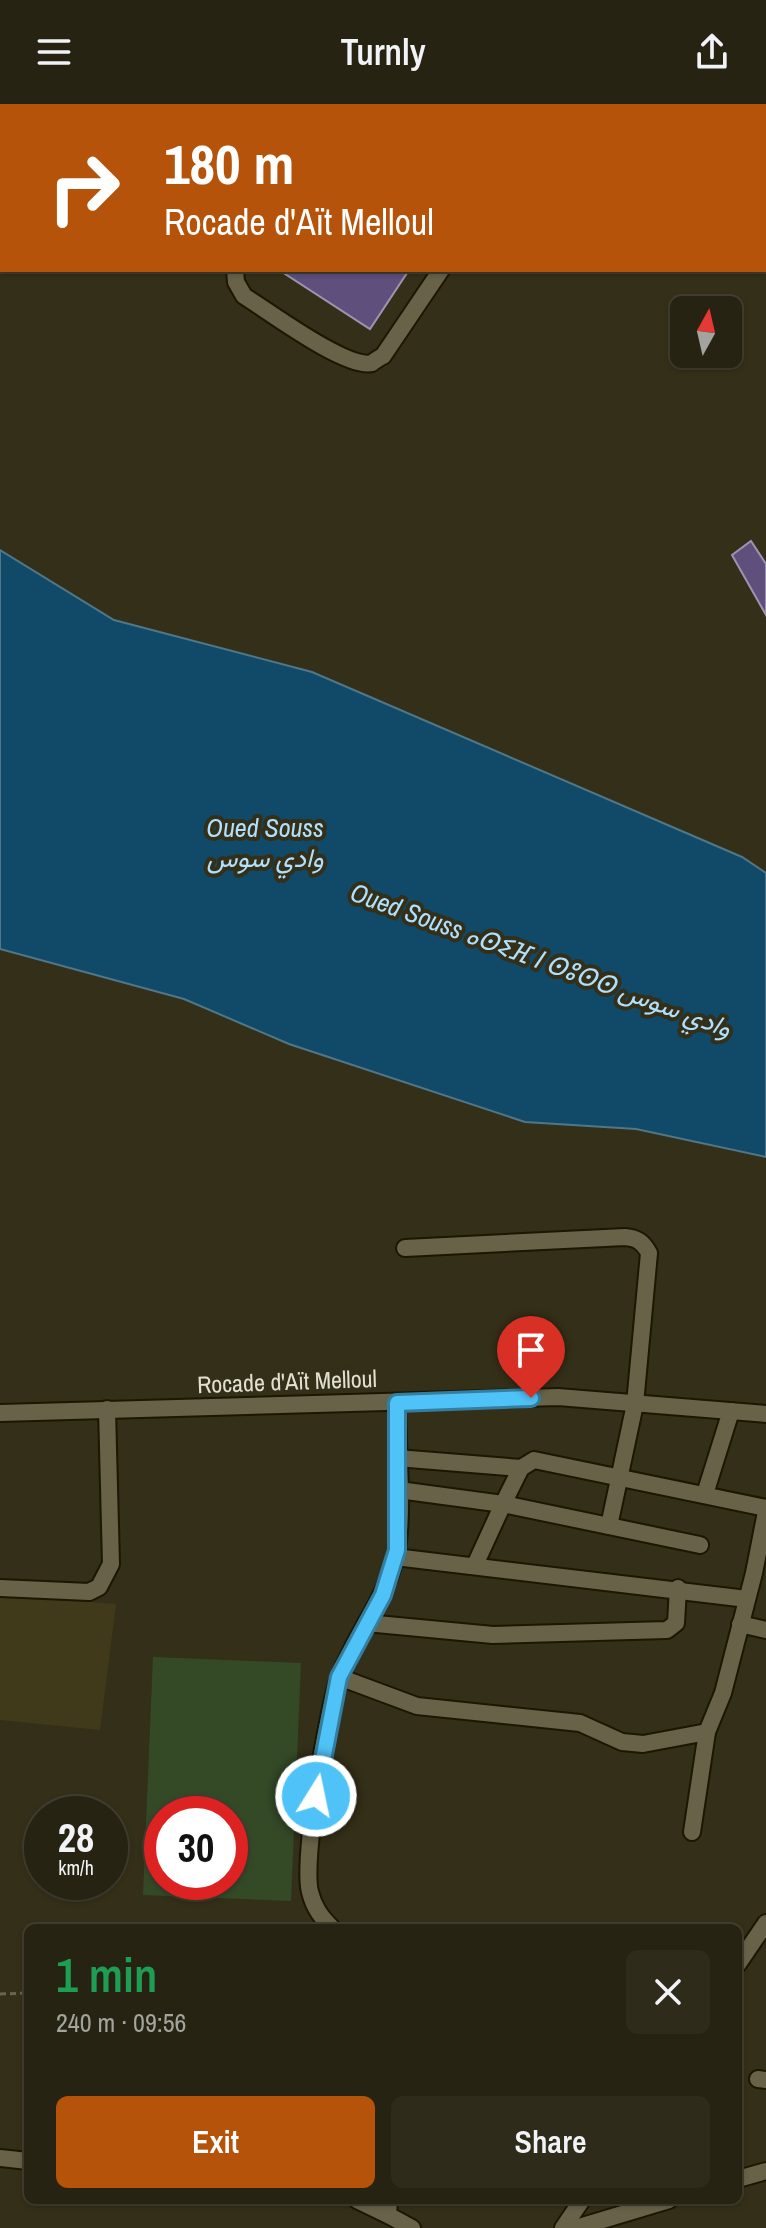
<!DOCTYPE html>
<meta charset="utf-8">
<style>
body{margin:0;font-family:"Archivo Narrow",Vazirmatn,"Noto Sans Tifinagh",sans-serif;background:#2f2b1b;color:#f1f3f6;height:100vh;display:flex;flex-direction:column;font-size:30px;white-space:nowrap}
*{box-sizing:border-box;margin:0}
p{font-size:26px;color:#a4a49f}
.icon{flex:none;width:44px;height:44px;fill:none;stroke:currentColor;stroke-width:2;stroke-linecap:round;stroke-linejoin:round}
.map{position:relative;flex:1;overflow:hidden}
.sheet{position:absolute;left:24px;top:1820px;width:718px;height:280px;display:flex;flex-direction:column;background:#272312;border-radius:12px;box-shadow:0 2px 6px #0004,0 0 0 2px #434032}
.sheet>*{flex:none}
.top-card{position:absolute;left:0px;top:0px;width:766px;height:168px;box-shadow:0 2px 6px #0004,0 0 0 2px #434032;background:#b45309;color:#fff;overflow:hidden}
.needle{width:52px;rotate:8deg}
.fabs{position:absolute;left:670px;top:192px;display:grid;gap:16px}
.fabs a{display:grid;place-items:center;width:72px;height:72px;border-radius:12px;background:#272312;box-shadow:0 2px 6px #0004,0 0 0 2px #434032;font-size:40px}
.speed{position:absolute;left:24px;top:1692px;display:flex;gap:16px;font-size:40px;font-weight:700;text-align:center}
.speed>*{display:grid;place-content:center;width:104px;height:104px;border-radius:50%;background:#272312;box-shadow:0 2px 6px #0004,0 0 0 2px #434032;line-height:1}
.speed small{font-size:20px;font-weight:400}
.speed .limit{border:12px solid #d22;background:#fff;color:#111}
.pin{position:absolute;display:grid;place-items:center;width:68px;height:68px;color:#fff;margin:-82px -34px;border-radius:50% 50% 50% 0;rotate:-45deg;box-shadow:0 0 8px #0007}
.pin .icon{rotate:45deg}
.me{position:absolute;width:88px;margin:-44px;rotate:10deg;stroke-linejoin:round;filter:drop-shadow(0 0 6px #0008)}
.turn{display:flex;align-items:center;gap:28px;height:168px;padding:0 32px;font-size:36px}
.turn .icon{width:104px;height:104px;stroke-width:2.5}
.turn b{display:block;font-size:56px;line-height:68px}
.round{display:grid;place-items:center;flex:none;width:84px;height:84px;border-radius:12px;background:#2f2b1b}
.headline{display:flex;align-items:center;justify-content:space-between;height:136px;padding:0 32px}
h1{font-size:48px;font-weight:600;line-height:60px;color:#1e9e55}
.primary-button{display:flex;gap:16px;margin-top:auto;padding:16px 32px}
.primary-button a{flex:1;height:92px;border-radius:12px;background:#b45309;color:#fff;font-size:32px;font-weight:600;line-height:92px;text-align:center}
.primary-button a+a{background:#2f2b1b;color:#f1f3f6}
header{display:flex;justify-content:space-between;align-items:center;height:104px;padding:0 32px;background:#272312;font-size:36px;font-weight:600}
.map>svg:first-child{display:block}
</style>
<header><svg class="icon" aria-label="menu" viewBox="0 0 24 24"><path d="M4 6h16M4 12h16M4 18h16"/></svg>Turnly<svg class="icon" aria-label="share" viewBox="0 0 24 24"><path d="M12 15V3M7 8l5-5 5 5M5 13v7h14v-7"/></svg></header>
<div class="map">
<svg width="766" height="2124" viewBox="0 0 766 2124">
<rect width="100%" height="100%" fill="#342f18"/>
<path fill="#40391a" d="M0 1491 116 1500 100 1626 0 1616Z"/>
<path fill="#344a27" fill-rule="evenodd" d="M153 1553 301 1559 291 1797 143 1791ZM162 1710H230V1778H162Z"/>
<path fill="#114a68" stroke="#507788" stroke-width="2" d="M0 446 114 516 312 568 742 753 766 769V1053L636 1025 525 1018 289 940 184 895 0 845Z"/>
<g fill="#5e4f7d" stroke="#9d95af" stroke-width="2">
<path d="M279 166H409L370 225Z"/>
<path d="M751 437 766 460V511L732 451Z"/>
</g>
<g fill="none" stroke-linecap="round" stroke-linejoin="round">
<defs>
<g id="minor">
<path d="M111 0 114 2"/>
<path d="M159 0 162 2"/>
<path d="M328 2 329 0"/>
<path d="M552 2 553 0"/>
<path d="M235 166 236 178 244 192C267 206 347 266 372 259 373 258 382 252 383 252L441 166"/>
<path d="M405 1144 625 1133C637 1134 643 1138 649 1149L635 1300 609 1422"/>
<path d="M0 1309 558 1293 766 1310"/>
<path d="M397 1354 521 1364"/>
<path d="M399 1386 503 1400 521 1364 534 1356 766 1404"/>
<path d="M705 1390 731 1307"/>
<path d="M395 1453 747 1495"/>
<path d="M475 1461 503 1400 700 1441"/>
<path d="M0 1484 89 1488 99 1483 111 1460 107 1305"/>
<path d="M366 1519 493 1531 667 1526 676 1519 678 1484"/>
<path d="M740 1520 766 1526"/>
<path d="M339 1573 417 1602 580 1619 622 1638 643 1640 707 1628"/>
<path d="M692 1728 707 1628 723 1589 754 1469 766 1408"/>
<path d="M332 1824C321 1813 314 1804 310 1788 302 1757 327 1605 340 1572 356 1528 389 1492 397 1445 404 1401 397 1344 397 1299"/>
<path d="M738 1860 766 1819"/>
<path d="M758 1975 766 1976"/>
<path d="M0 2054 28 2057"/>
<path d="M738 2075 766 2067"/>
<path d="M357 2096 388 2111"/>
<path d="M389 2096 388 2111 412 2124"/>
<path d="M563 2124 582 2096"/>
<path d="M576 2124 669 2096"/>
</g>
<g id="major">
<path d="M748 0 751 2"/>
<path d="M764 10 766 11"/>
</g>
</defs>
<use href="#minor" stroke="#1c1702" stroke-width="20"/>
<use href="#major" stroke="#1c1702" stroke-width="26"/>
<path stroke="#696551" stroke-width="3" stroke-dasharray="6 4" stroke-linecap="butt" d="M0 1890 28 1889"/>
<use href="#minor" stroke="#676248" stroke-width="16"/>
<use href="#major" stroke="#bf676f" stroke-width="22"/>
</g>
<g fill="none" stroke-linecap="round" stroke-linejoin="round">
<defs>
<path id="route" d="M316 1692 339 1573 383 1491 397 1446V1299L531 1294"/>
</defs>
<use href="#route" stroke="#337fa1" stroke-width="20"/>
<use href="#route" stroke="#4fc3f7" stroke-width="14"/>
</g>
<g text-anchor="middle" stroke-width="8" stroke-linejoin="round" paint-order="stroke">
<g font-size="24" fill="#e2e0d1" stroke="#342f18">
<text transform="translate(287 1278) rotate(-2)" y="8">Rocade d'Aït Melloul</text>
</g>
<g font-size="26" font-style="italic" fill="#b1e0fd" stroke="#342f18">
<text x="265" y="733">Oued Souss<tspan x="265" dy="30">وادي سوس</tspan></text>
<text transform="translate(541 856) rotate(20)" y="9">Oued Souss ⴰⵙⵉⴼ ⵏ ⵙⵓⵙⵙ وادي سوس</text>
</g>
</g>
</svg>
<div class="fabs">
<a><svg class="needle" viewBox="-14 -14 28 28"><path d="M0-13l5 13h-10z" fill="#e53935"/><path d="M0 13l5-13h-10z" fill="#a4a49f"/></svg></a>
</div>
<div class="speed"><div>28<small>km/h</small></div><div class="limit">30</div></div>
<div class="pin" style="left:531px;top:1294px;background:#d93025"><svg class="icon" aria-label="arrive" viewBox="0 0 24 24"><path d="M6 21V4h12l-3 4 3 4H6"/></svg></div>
<svg class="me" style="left:316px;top:1692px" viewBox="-20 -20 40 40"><circle r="17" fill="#4fc3f7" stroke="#fff" stroke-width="3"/><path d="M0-11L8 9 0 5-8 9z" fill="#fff"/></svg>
<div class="top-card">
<div class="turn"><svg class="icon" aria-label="right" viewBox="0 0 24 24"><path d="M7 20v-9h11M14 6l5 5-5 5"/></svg><div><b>180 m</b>Rocade d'Aït Melloul</div></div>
</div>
<section class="sheet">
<div class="headline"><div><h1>1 min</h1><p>240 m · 09:56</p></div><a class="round"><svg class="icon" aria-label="close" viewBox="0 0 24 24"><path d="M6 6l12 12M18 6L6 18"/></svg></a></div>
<div class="primary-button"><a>Exit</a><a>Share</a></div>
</section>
</div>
